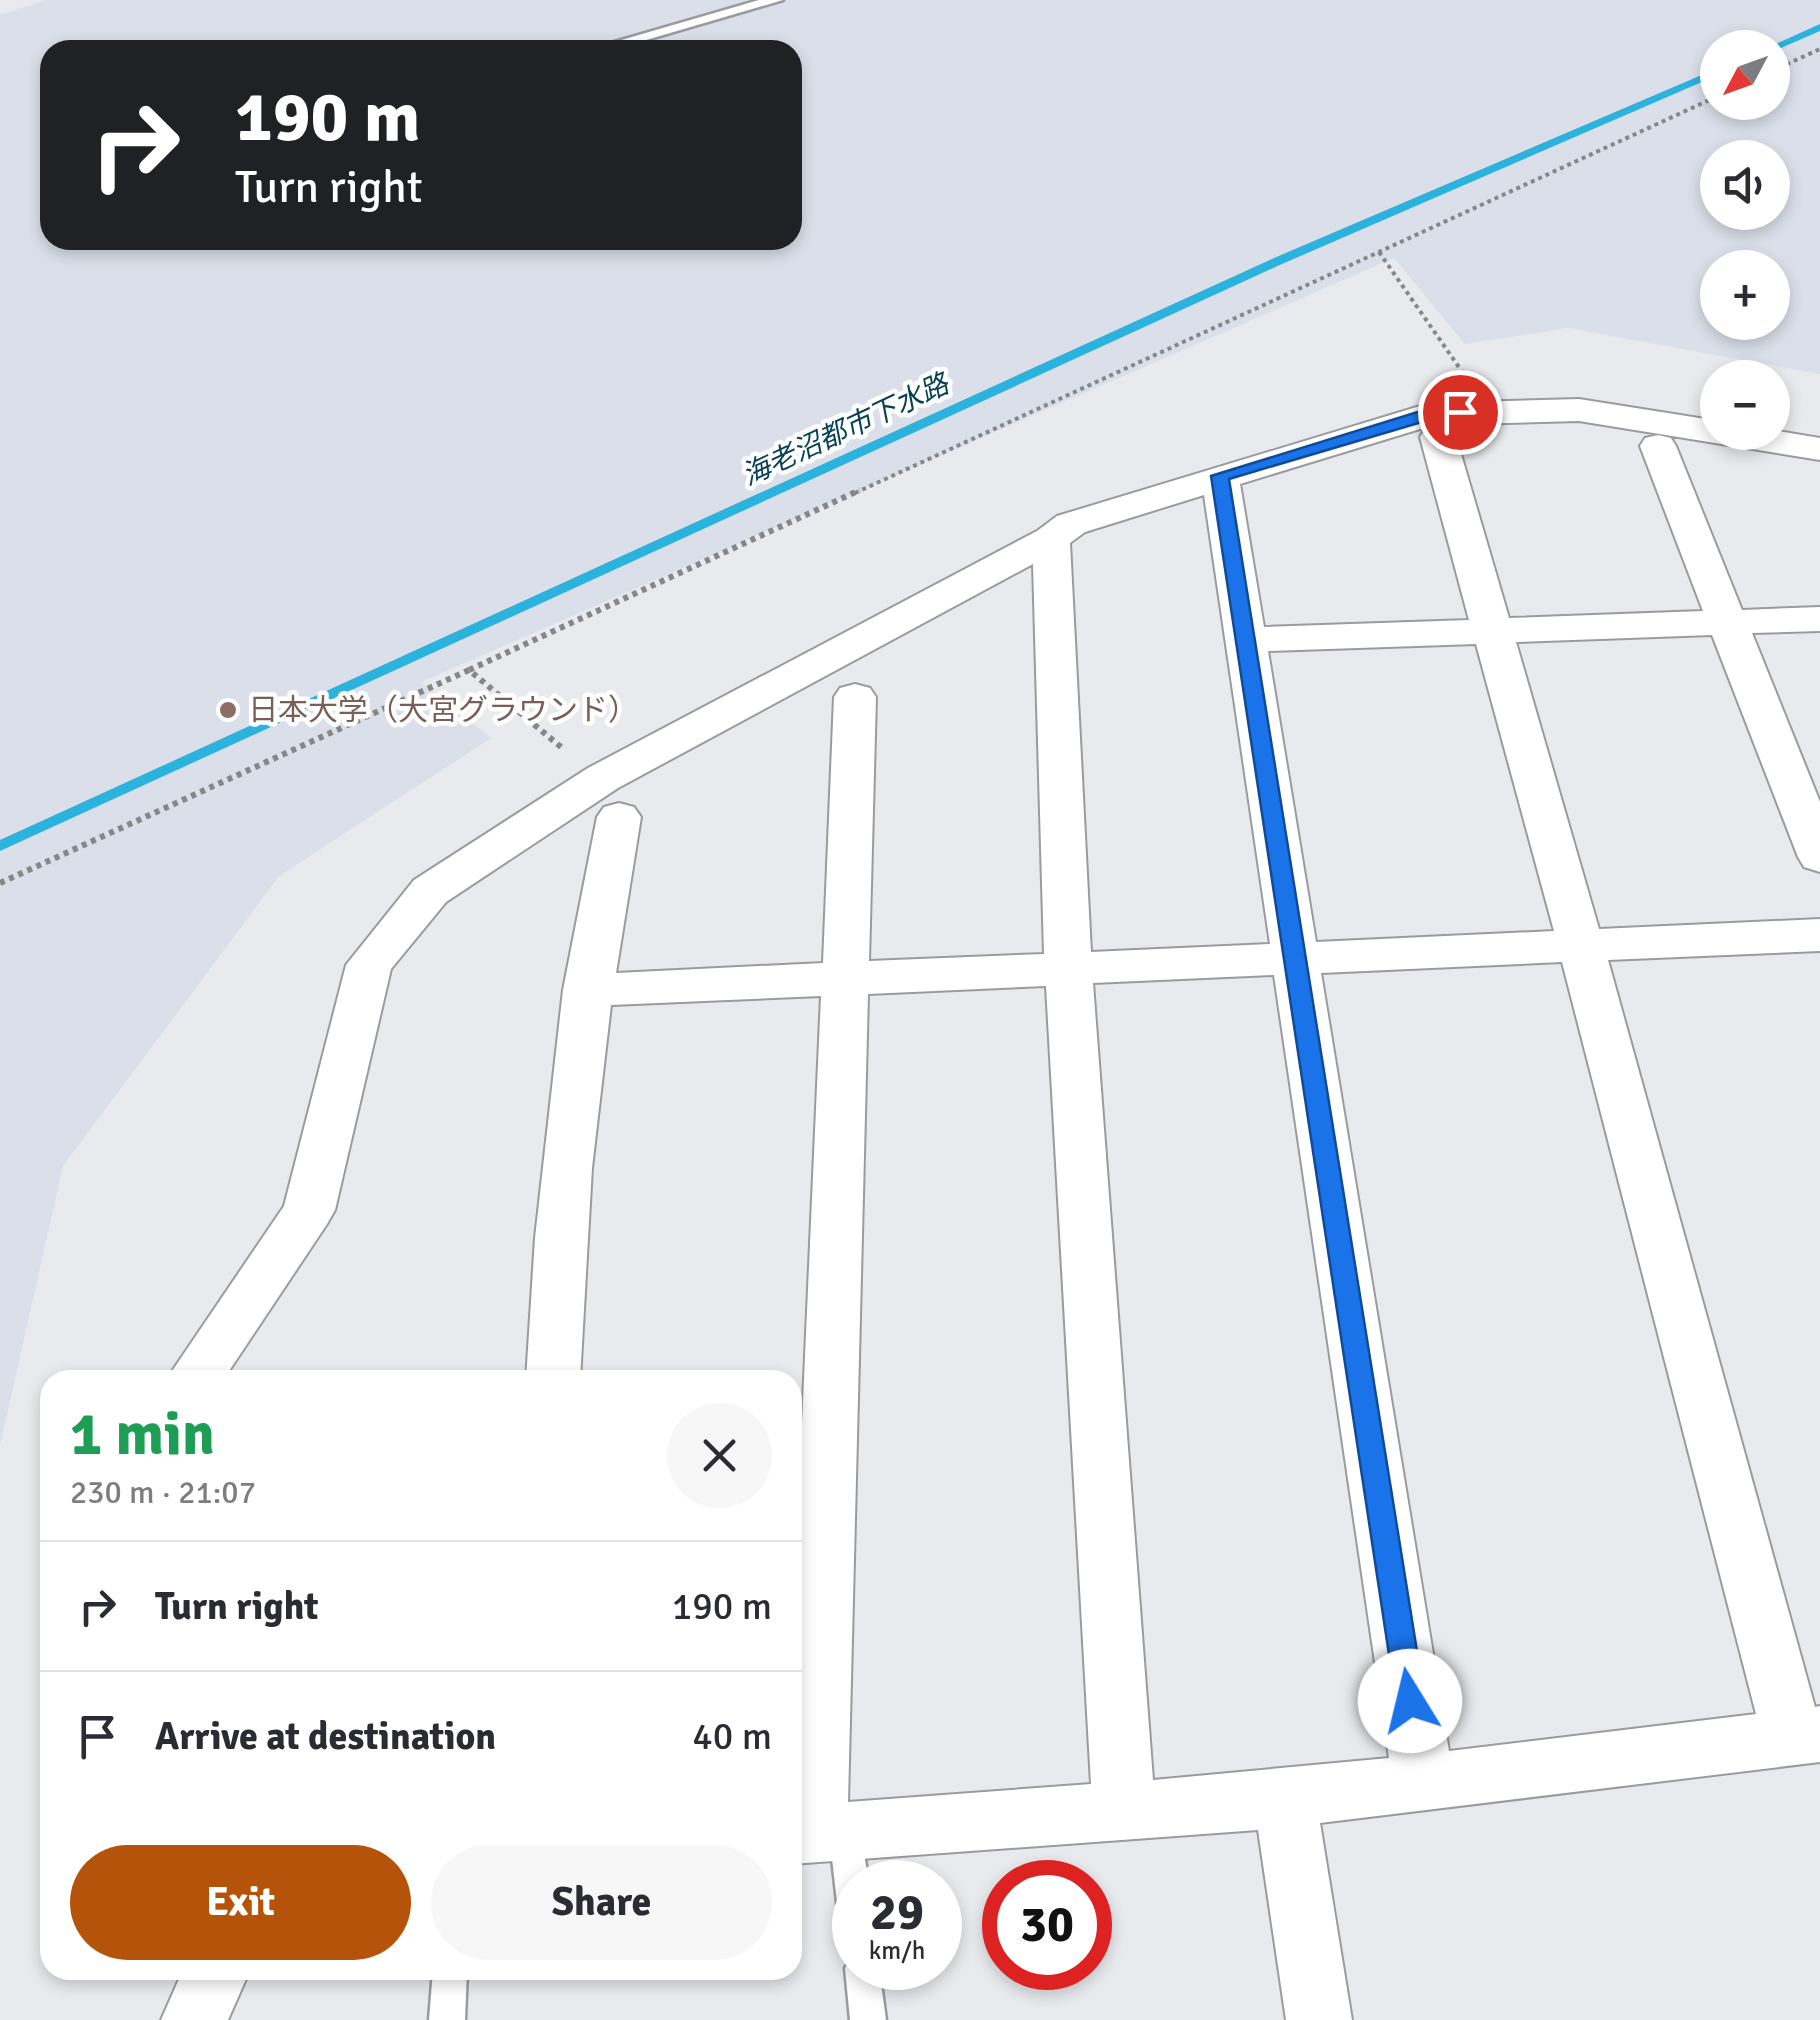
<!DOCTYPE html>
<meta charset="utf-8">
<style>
body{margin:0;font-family:Signika,"Noto Sans JP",sans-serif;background:#f7f7f7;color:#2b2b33;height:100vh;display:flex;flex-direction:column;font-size:38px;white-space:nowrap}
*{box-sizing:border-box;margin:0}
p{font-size:32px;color:#7c7c81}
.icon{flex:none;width:55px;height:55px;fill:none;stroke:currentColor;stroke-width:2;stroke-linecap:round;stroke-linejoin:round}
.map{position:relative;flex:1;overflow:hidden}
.panel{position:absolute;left:40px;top:1370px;width:762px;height:610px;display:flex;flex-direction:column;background:#fff;border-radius:30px;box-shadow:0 5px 15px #0003}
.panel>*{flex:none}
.hud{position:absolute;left:40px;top:40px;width:762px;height:210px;border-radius:30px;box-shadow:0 5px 15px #0003;background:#202124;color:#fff;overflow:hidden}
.needle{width:65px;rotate:229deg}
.fabs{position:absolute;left:1700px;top:30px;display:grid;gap:20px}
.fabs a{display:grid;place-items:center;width:90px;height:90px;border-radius:50%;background:#fff;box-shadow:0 5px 15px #0003;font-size:50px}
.speed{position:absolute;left:832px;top:1860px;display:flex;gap:20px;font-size:50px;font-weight:700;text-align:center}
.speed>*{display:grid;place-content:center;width:130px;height:130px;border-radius:50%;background:#fff;box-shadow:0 5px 15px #0003;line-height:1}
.speed small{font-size:25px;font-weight:400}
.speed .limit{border:15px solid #d22;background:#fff;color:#111}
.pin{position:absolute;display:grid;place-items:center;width:85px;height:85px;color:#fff;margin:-42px;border:5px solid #fff;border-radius:50%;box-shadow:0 2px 10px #0007}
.me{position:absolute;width:110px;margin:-55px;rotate:351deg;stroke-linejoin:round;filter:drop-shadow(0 0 8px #0008)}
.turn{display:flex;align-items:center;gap:35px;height:210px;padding:0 30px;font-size:45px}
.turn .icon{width:130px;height:130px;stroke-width:2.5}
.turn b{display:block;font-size:70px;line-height:85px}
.round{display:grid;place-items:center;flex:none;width:105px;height:105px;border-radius:52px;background:#f7f7f7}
.head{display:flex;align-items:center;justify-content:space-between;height:170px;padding:0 30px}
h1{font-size:60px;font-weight:800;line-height:75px;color:#1e9e55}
.cta{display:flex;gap:20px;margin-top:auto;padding:20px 30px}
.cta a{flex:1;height:115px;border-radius:60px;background:#b45309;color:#fff;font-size:40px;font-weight:800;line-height:115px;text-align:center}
.cta a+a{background:#f7f7f7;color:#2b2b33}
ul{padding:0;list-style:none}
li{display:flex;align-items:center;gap:30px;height:130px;padding:0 30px;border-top:2px solid #e1e1e2}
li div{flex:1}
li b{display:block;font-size:38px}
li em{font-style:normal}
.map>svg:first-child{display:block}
</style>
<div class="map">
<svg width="1820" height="2020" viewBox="0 0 1820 2020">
<rect width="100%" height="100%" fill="#e8eaed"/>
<path fill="#dadfe9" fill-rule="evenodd" d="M46 0H1820V374L1568 328 1465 344 1394 258 421 682 491 738 279 876 63 1166 0 1445V15ZM1718 48H1772V102H1718ZM50 50H792V240H50ZM1718 158H1772V212H1718ZM1718 268H1772V322H1718Z"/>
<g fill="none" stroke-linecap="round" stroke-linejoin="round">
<g fill="#2bb2dd" fill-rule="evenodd">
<path d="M1820 24V31L1776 50 1767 48Z"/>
<path d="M1718 68V75L1282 264 0 851V840L1274 258Z"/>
</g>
<defs>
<g id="lane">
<path d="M759 0H783L612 50H587Z"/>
<path d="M846 1817 858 1821 869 1882H855V1927L843 1922 838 1911 829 1832 834 1821Z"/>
<path d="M855 1954V1968H879L886 2020H850L845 1968Z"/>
<path d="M433 1970H467L465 2020H429Z"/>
</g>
<g id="street">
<path d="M1579 399 1718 421V432L1772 430 1820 438V460L1579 421 1433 425 1240 484 1264 627 1469 620 1420 437 1425 429 1438 426 1451 429 1456 437 1509 618 1703 611 1640 446 1645 438 1658 435 1671 438 1676 446 1742 610 1820 607V631L1752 633 1820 802V872L1804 867 1798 857 1712 635 1516 642 1599 929 1820 919V951L1608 960 1815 1707 1820 1706V1762L1320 1823 1352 2020H1286L1258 1830 792 1864V1649L821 996 611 1005 592 1168 580 1380H526L535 1238 563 990 597 817 604 807 619 803 634 807 641 817 616 973 823 963 834 697 840 688 855 684 870 688 876 697 869 961 1044 954 1033 564 618 788 446 902 391 969 335 1210 327 1224 223 1380H166L284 1206 346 965 414 880 588 768 1037 531 1057 516 1430 403ZM1204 495 1270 944 1091 952 1070 543 1085 532ZM1476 644 1554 931 1316 942 1268 651ZM1562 962 1756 1714 1449 1751 1321 973ZM1274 975 1389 1758 1153 1780 1093 983ZM1046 986 1091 1784 848 1802 868 994Z"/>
<path d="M183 1970H250L228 2020H161Z"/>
</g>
</defs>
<use href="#lane" stroke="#9a9b9e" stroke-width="5"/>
<use href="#street" stroke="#9a9b9e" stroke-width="4"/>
<g stroke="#868789" stroke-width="4" stroke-dasharray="4 4" stroke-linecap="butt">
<path d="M1772 71 1820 49"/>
<path d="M1379 252 1463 373"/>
<path d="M855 493 1718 96"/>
</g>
<g stroke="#868789" stroke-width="6" stroke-dasharray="5 5" stroke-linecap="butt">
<path d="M561 747 469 670 860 490"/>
<path d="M0 883 469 670"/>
</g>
<use href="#lane" fill="#fff" fill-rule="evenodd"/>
<use href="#street" fill="#fff" fill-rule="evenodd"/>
</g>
<path fill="#1a73e8" stroke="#114b97" stroke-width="2.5" d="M1460 407 1466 409V416L1432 419 1229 479 1425 1701 1421 1710 1410 1714 1400 1710 1396 1701 1211 476 1424 410Z"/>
<circle fill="#8d6e63" stroke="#fff" stroke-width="4" cx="228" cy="710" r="10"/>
<g text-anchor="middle" stroke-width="9" stroke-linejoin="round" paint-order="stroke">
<g font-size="28" font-style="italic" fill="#084153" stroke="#fff">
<text transform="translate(845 429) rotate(-25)" y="10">海老沼都市下水路</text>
</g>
<g font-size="30" fill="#785e54" stroke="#fff" text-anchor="start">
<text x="248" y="720">日本大学（大宮グラウンド）</text>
</g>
</g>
</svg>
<div class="fabs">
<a><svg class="needle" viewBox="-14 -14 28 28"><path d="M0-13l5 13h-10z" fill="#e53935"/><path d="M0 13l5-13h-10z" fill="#7c7c81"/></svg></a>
<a><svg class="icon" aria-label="sound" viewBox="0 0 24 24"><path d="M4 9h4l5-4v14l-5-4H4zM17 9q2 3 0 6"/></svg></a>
<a>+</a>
<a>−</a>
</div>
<div class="speed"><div>29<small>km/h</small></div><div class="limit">30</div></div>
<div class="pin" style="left:1460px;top:412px;background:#d93025"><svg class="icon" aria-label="arrive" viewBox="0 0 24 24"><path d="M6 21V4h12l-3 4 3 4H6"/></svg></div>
<svg class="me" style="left:1410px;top:1701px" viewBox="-20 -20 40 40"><circle r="19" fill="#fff"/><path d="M0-13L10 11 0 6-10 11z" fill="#1a73e8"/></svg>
<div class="hud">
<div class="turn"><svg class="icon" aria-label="right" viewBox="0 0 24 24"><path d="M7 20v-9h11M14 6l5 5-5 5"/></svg><div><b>190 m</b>Turn right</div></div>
</div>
<section class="panel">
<div class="head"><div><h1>1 min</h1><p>230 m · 21:07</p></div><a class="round"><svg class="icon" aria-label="close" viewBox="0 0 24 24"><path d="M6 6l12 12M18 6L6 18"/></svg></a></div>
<ul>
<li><svg class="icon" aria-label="right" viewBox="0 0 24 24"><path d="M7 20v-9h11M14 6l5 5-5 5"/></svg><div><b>Turn right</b></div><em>190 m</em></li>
<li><svg class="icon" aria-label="arrive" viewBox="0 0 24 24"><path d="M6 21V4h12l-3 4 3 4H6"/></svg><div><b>Arrive at destination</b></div><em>40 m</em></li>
</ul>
<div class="cta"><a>Exit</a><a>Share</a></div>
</section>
</div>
